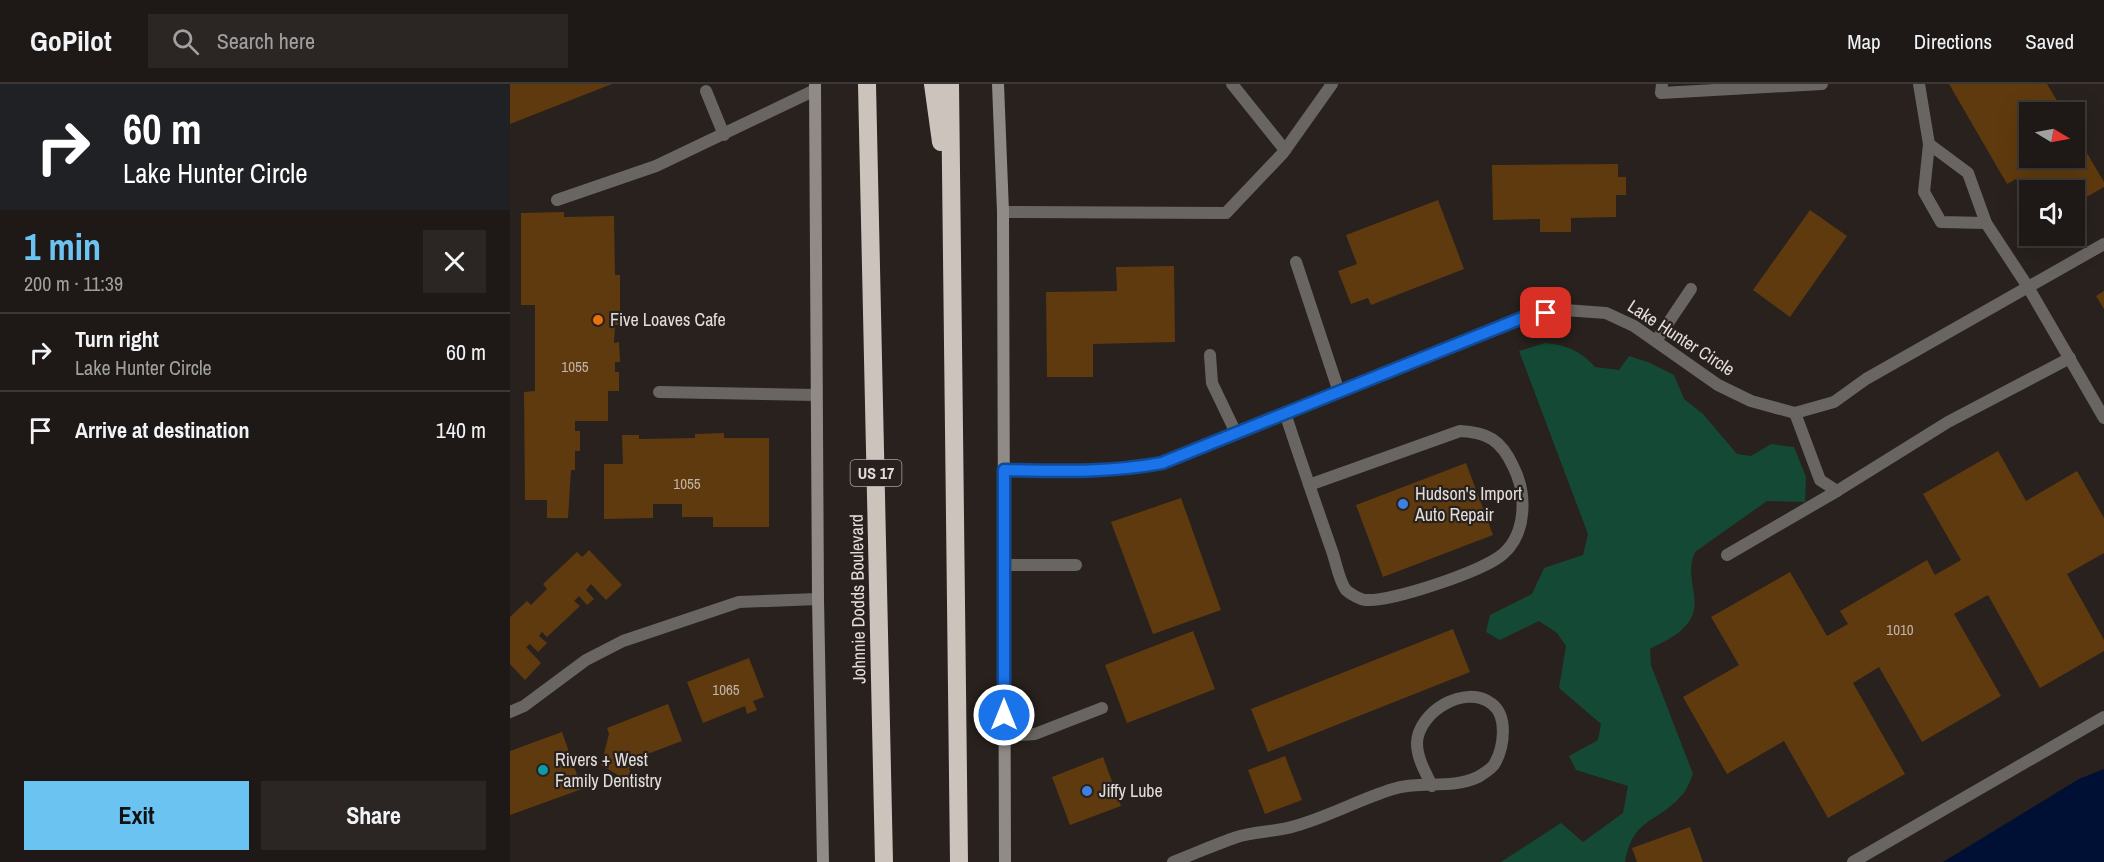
<!DOCTYPE html>
<meta charset="utf-8">
<style>
body{margin:0;font-family:"Archivo Narrow",sans-serif;background:#2b2623;color:#f1f3f6;height:100vh;display:flex;flex-direction:column;font-size:22px;white-space:nowrap}
*{box-sizing:border-box;margin:0}
p{font-size:20px;color:#a1a0a1}
.icon{flex:none;width:33px;height:33px;fill:none;stroke:currentColor;stroke-width:2;stroke-linecap:round;stroke-linejoin:round}
.map{position:relative;flex:1;overflow:hidden}
.drawer{display:flex;flex-direction:column;background:#1e1916;width:510px}
.drawer>*{flex:none}
.top-card{background:#202124;color:#fff;overflow:hidden}
.needle{width:39px;rotate:100deg}
.tools{position:absolute;left:1509px;top:18px;display:grid;gap:12px}
.tools a{display:grid;place-items:center;width:66px;height:66px;border-radius:0px;background:#1e1916;box-shadow:0 6px 24px #0002,0 0 0 2px #3c3835;font-size:30px}
.pin{position:absolute;display:grid;place-items:center;width:51px;height:51px;color:#fff;margin:-26px;border-radius:12px;box-shadow:0 3px 9px #0006}
.me{position:absolute;width:66px;margin:-33px;rotate:0deg;stroke-linejoin:round;filter:drop-shadow(0 0 4px #0008)}
.turn{display:flex;align-items:center;gap:21px;height:126px;padding:0 24px;font-size:27px}
.turn .icon{width:78px;height:78px;stroke-width:2.5}
.turn b{display:block;font-size:42px;line-height:51px}
.round{display:grid;place-items:center;flex:none;width:63px;height:63px;border-radius:0px;background:#2b2623}
.summary{display:flex;align-items:center;justify-content:space-between;height:102px;padding:0 24px}
h1{font-size:36px;font-weight:700;line-height:45px;color:#6bc3f2}
.cta{display:flex;gap:12px;margin-top:auto;padding:12px 24px}
.cta a{flex:1;height:69px;border-radius:0px;background:#6bc3f2;color:#111;font-size:24px;font-weight:700;line-height:69px;text-align:center}
.cta a+a{background:#2b2623;color:#f1f3f6}
ul{padding:0;list-style:none}
li{display:flex;align-items:center;gap:18px;height:78px;padding:0 24px;border-top:2px solid #3c3835}
li div{flex:1}
li b{display:block;font-size:22px}
li em{font-style:normal}
header{display:flex;align-items:center;gap:36px;box-sizing:border-box;height:84px;padding:0 30px;background:#1e1916;border-bottom:2px solid #3c3835}
header strong{font-size:28px}
nav{display:flex;gap:33px;margin-inline-start:auto;font-size:21px}
.search{width:420px;height:54px;background:#2b2623;display:flex;align-items:center;gap:15px;box-sizing:border-box;padding:0 21px;border-radius:0px;color:#a1a0a1;font-size:22px}
main{display:flex;flex:1;min-height:0}
.map>svg:first-child{display:block}
</style>
<header>
<strong>GoPilot</strong>
<div class="search"><svg class="icon" aria-label="search" viewBox="0 0 24 24"><circle cx="10" cy="10" r="6"/><path d="M15 15l6 6"/></svg>Search here</div>
<nav><a>Map</a><a>Directions</a><a>Saved</a></nav>
</header>
<main>
<section class="drawer">
<div class="top-card">
<div class="turn"><svg class="icon" aria-label="right" viewBox="0 0 24 24"><path d="M7 20v-9h11M14 6l5 5-5 5"/></svg><div><b>60 m</b>Lake Hunter Circle</div></div>
</div>
<div class="summary"><div><h1>1 min</h1><p>200 m · 11:39</p></div><a class="round"><svg class="icon" aria-label="close" viewBox="0 0 24 24"><path d="M6 6l12 12M18 6L6 18"/></svg></a></div>
<ul>
<li><svg class="icon" aria-label="right" viewBox="0 0 24 24"><path d="M7 20v-9h11M14 6l5 5-5 5"/></svg><div><b>Turn right</b><p>Lake Hunter Circle</p></div><em>60 m</em></li>
<li><svg class="icon" aria-label="arrive" viewBox="0 0 24 24"><path d="M6 21V4h12l-3 4 3 4H6"/></svg><div><b>Arrive at destination</b></div><em>140 m</em></li>
</ul>
<div class="cta"><a>Exit</a><a>Share</a></div>
</section>
<div class="map">
<svg width="1594" height="778" viewBox="0 0 1594 778">
<rect width="100%" height="100%" fill="#28211d"/>
<path fill="#144a35" d="M1035 259C1056 261 1071 267 1085 283L1109 286 1119 272 1138 278 1164 291 1174 315 1193 330 1227 370 1241 372 1261 360 1284 363 1296 393 1295 418 1257 417 1185 468C1171 500 1202 522 1168 549 1160 555 1149 560 1140 565L1141 581 1183 690C1180 697 1177 706 1172 711 1147 740 1123 733 1115 778H991L1051 739 1073 758 1113 729 1118 702 1066 686 1059 672 1088 656 1091 640 1049 604 1056 562 1047 549 1029 537 990 556 976 548 980 531 1022 510 1034 484 1073 471 1078 450 1009 267Z"/>
<path fill="#000f34" d="M1594 685V778H1433L1569 695Z"/>
<g fill="#5f3a0e">
<path d="M0 0H102L0 40Z"/>
<path d="M1439 0H1537L1554 28H1520V74H1564V47L1594 98V103L1564 120V106H1520V118L1506 95 1497 100Z"/>
<path d="M1108 80V93H1116V111H1106V133L1061 134V148H1030V135L983 136 982 81Z"/>
<path d="M928 116 954 185 861 221 858 214 841 220 828 187 847 180 836 151Z"/>
<path d="M1300 126 1337 152 1280 233 1243 206Z"/>
<path d="M54 128V133L104 132 105 191H110V241H105L104 259 109 258 110 278H105V288H109V307H98V337H65V347H70V367H65V386H61L58 434H37V416H15L14 308 25 307V221H11V129Z"/>
<path d="M664 182 665 258 583 260V293H537L536 208 607 207 606 183Z"/>
<path d="M1594 207V225L1586 212Z"/>
<path d="M214 349V354H259V443H203V433H172V420H143V434L94 435V380H113L112 351H129V355L185 354V350Z"/>
<path d="M1488 367 1516 417 1567 387 1594 434V469L1557 490 1594 556V567L1530 604 1478 511 1444 530 1491 612 1412 658 1369 583 1343 599 1395 690 1318 734 1274 657 1217 690 1173 613 1229 581 1201 533 1280 488 1317 552 1338 540 1330 527 1417 476 1425 491 1451 476 1413 410Z"/>
<path d="M956 379 983 451 873 493 846 421Z"/>
<path d="M671 414 711 526 643 550 601 438Z"/>
<path d="M79 466 112 501 96 516 81 500 76 506 84 515 77 521 69 512 64 517 70 522 37 553 32 548 29 552 37 559 28 568 20 560 16 563 31 579 15 596 0 580V533L17 517 21 521 37 505 33 500 67 468 72 473Z"/>
<path d="M943 545 960 588 758 668 741 625Z"/>
<path d="M683 547 705 605 617 639 595 581Z"/>
<path d="M239 574 254 613 243 617 247 626 237 630 235 622 193 639 177 598Z"/>
<path d="M158 620 172 657 124 675 119 685 122 691 110 696 108 691 91 681 99 650 97 644Z"/>
<path d="M52 648 72 705 0 731V667Z"/>
<path d="M775 672 792 716 755 730 738 686Z"/>
<path d="M593 673 611 722 560 741 542 693Z"/>
<path d="M1180 743 1193 778H1127L1122 764Z"/>
</g>
<g fill="none" stroke-linecap="round" stroke-linejoin="round">
<g stroke="#696563" stroke-width="12">
<path d="M722 0 775 66"/>
<path d="M1152 0 1151 9 1312 0"/>
<path d="M1409 0 1419 60 1414 108 1431 138 1476 139"/>
<path d="M196 7 214 51"/>
<path d="M1419 60 1458 89 1476 139 1518 203 1594 334"/>
<path d="M47 116 146 82 305 6"/>
<path d="M493 128 716 129 773 69 822 0"/>
<path d="M786 178 829 308"/>
<path d="M1146 257 1181 205"/>
<path d="M700 271 702 299 726 349"/>
<path d="M149 308 306 311"/>
<path d="M775 329C790 375 806 421 822 467 826 478 829 497 836 506 840 510 851 516 856 516 881 518 974 487 993 470 1017 449 1017 409 1003 382 991 356 977 348 950 347L799 401"/>
<path d="M1285 329 1310 396 1327 407 1438 338 1560 274"/>
<path d="M1217 471 1327 407"/>
<path d="M494 481H566"/>
<path d="M494 652 525 650 592 624"/>
<path d="M663 778C684 770 706 760 727 753 746 747 766 748 785 742 818 733 850 715 883 705 911 696 940 706 968 693 973 690 983 684 985 679 994 663 998 632 982 620 955 599 908 628 907 659 907 675 916 689 922 702"/>
<path d="M1343 778 1594 633"/>
</g>
<g stroke="#696563" stroke-width="12">
<path d="M494 386C547 387 599 390 652 379L1017 232 1055 226 1096 229 1124 242 1208 301 1241 317 1285 329 1324 318 1356 295 1594 160"/>
<path d="M0 628 14 622 76 576 113 557 229 518 308 515"/>
</g>
<g stroke="#918b87" stroke-width="12">
<path d="M305 0 308 515 313 778"/>
<path d="M488 0 493 128 495 778"/>
</g>
<g stroke="#ccc3bd" stroke-width="18">
<path d="M357 0 374 778"/>
<path d="M423 0 431 58"/>
<path d="M440 0 449 778"/>
</g>
</g>
<g fill="none" stroke-linecap="round" stroke-linejoin="round">
<defs>
<path id="route" d="M494 631V386C547 387 598 389 652 379L1017 232 1036 229"/>
</defs>
<use href="#route" stroke="#114b97" stroke-width="15"/>
<use href="#route" stroke="#1a73e8" stroke-width="10"/>
</g>
<circle fill="#e8710a" stroke="#28211d" stroke-width="2" cx="88" cy="236" r="6"/>
<g fill="#3f7fe0" stroke="#28211d" stroke-width="2">
<circle cx="893" cy="420" r="6"/>
<circle cx="577" cy="707" r="6"/>
</g>
<circle fill="#0f9aa8" stroke="#28211d" stroke-width="2" cx="33" cy="686" r="6"/>
<g text-anchor="middle" stroke-width="4.5" stroke-linejoin="round" paint-order="stroke">
<g font-size="15" fill="#c1b4a8">
<text x="65" y="288">1055</text>
<text x="177" y="405">1055</text>
<text x="1390" y="551">1010</text>
<text x="216" y="611">1065</text>
</g>
<rect fill="#28211d" stroke="#aaa5a2" stroke-width="1.5" x="340.5" y="376" width="51" height="26" rx="4.5"/>
<g font-size="16" font-weight="bold" fill="#e2dddb">
<text x="366" y="395">US 17</text>
</g>
<g font-size="18" fill="#e2dddb" stroke="#28211d" text-anchor="start">
<text x="100" y="242">Five Loaves Cafe</text>
<text x="905" y="416">Hudson's Import<tspan x="905" dy="21">Auto Repair</tspan></text>
<text x="45" y="682">Rivers + West<tspan x="45" dy="21">Family Dentistry</tspan></text>
<text x="589" y="713">Jiffy Lube</text>
</g>
<g font-size="18" fill="#e2dddb" stroke="#28211d">
<text transform="translate(1171 254) rotate(33)" y="6">Lake Hunter Circle</text>
<text transform="translate(348 515) rotate(-91)" y="6">Johnnie Dodds Boulevard</text>
</g>
</g>
</svg>
<div class="tools">
<a><svg class="needle" viewBox="-14 -14 28 28"><path d="M0-13l5 13h-10z" fill="#e53935"/><path d="M0 13l5-13h-10z" fill="#a1a0a1"/></svg></a>
<a><svg class="icon" aria-label="sound" viewBox="0 0 24 24"><path d="M4 9h4l5-4v14l-5-4H4zM17 9q2 3 0 6"/></svg></a>
</div>
<div class="pin" style="left:1036px;top:229px;background:#d93025"><svg class="icon" aria-label="arrive" viewBox="0 0 24 24"><path d="M6 21V4h12l-3 4 3 4H6"/></svg></div>
<svg class="me" style="left:494px;top:631px" viewBox="-20 -20 40 40"><circle r="17" fill="#1a73e8" stroke="#fff" stroke-width="3"/><path d="M0-11L8 9 0 5-8 9z" fill="#fff"/></svg>
</div>
</main>
